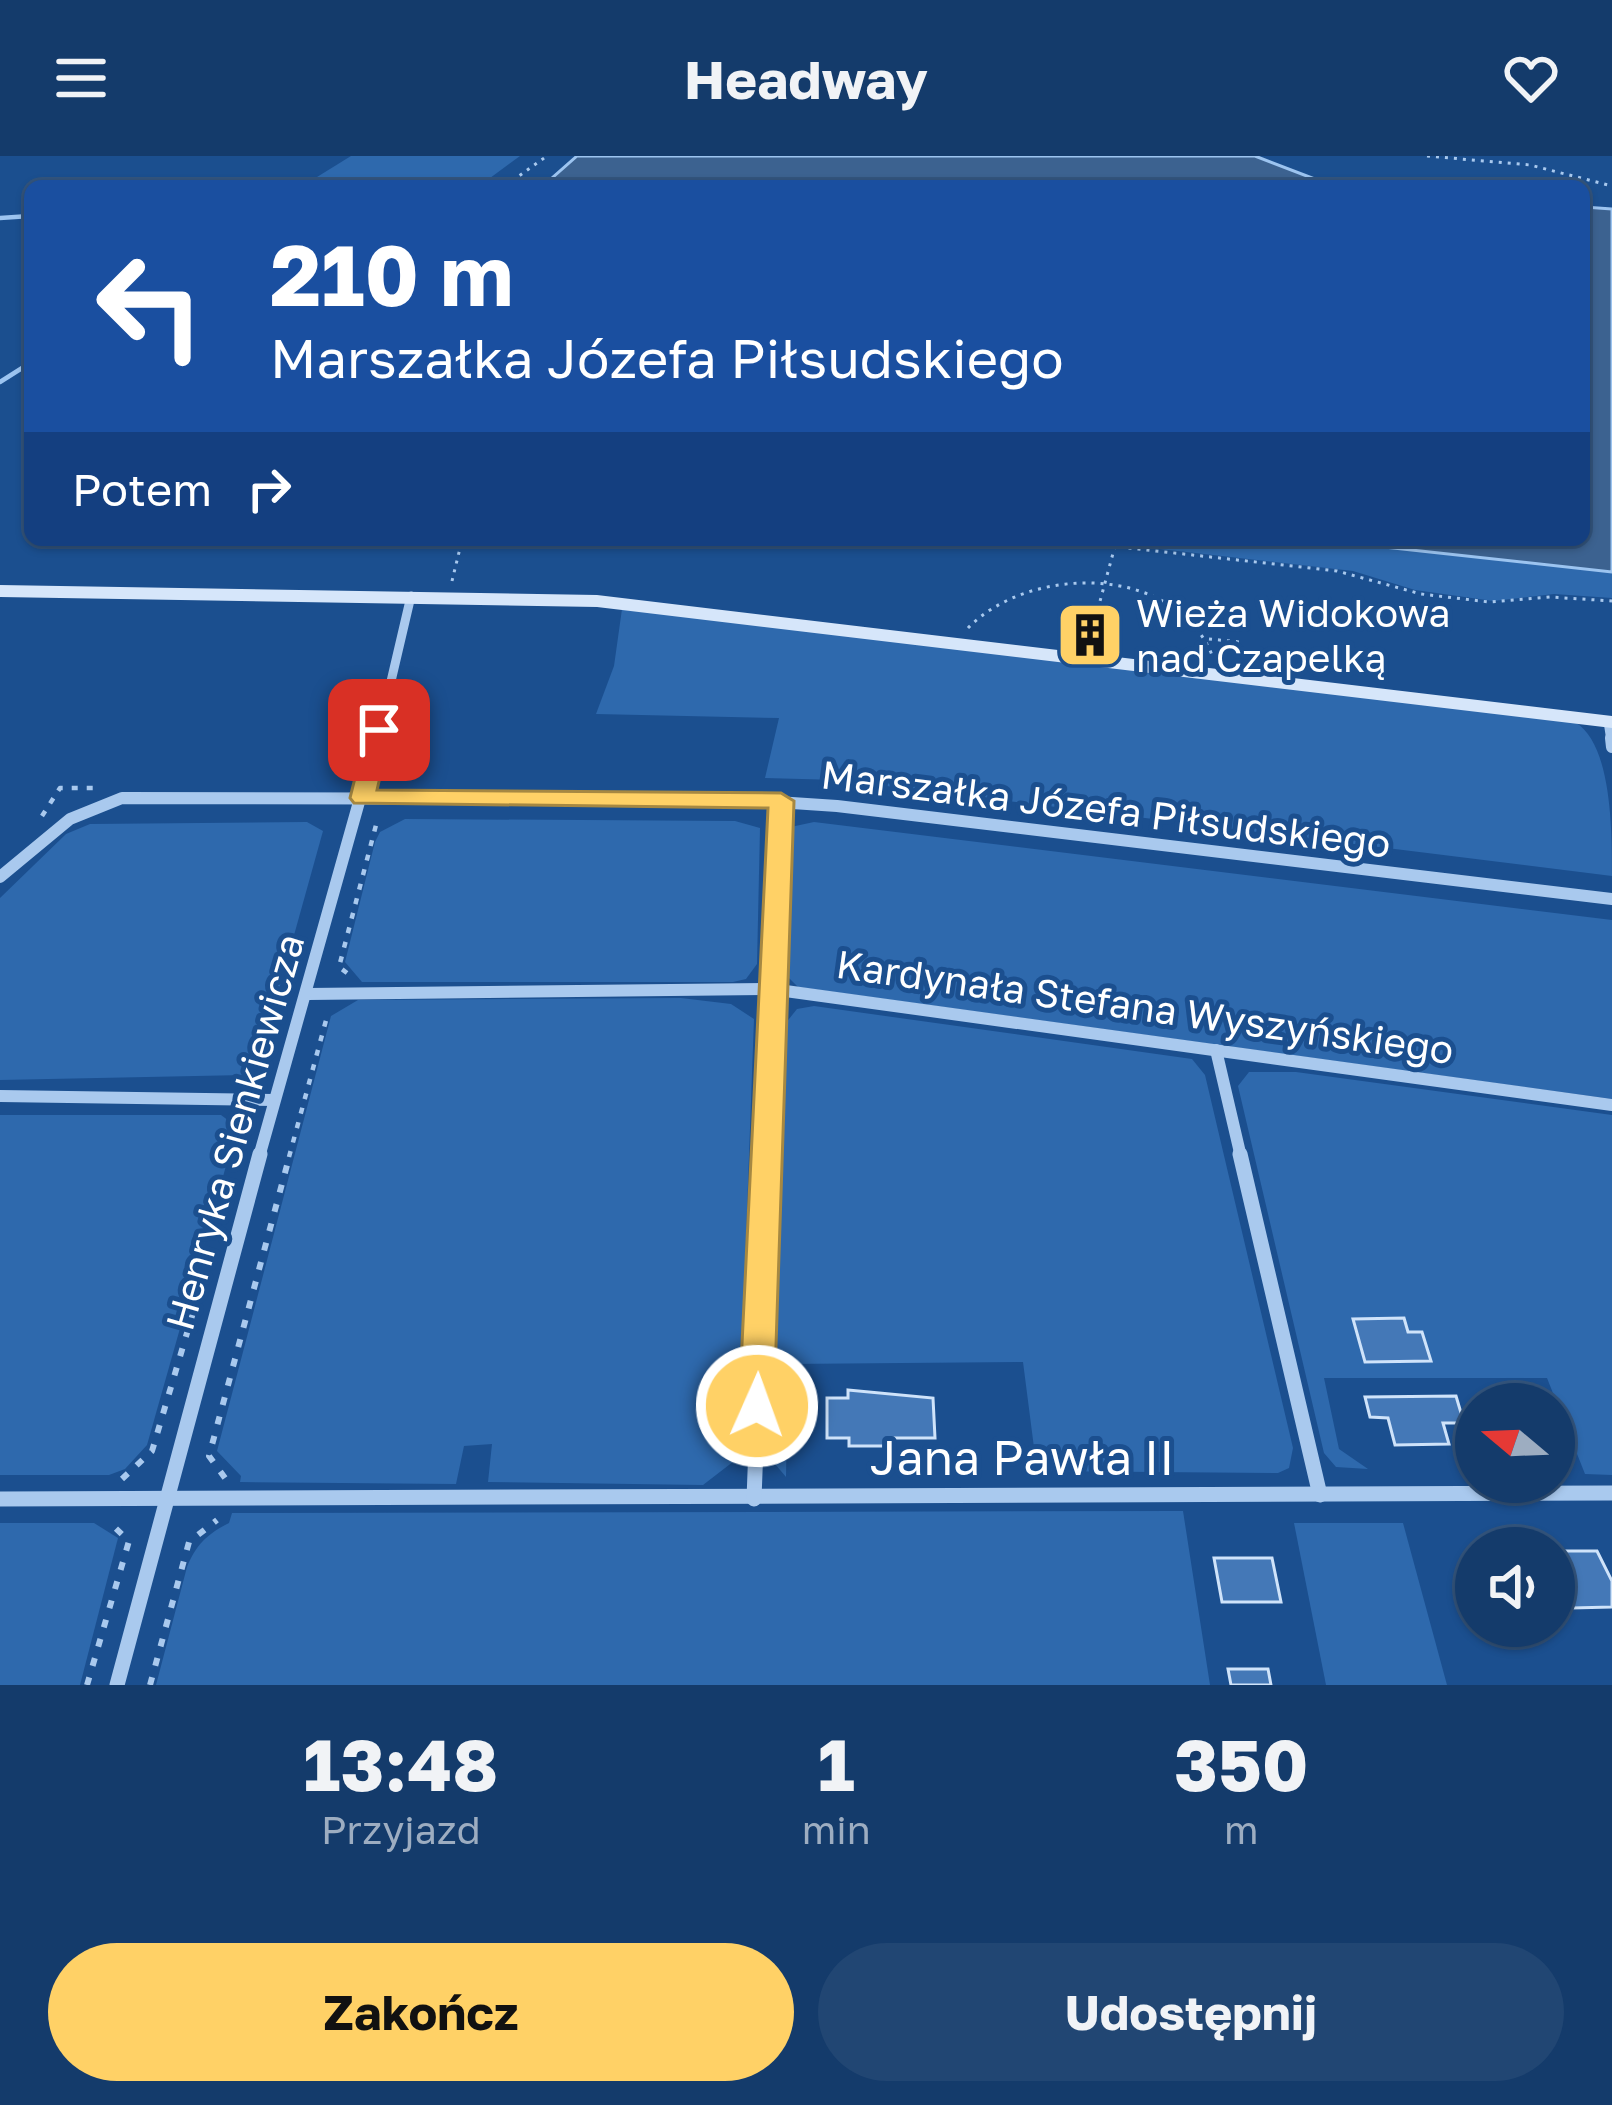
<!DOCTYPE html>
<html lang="pl">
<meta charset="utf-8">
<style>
body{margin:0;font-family:"Golos Text",sans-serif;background:#214673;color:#f1f3f6;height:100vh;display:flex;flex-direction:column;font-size:45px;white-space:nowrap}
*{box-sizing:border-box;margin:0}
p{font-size:39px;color:#9dadc1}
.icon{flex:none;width:66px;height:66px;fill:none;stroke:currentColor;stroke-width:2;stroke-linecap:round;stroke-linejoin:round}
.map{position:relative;height:1529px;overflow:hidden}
.side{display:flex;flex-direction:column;background:#143b6b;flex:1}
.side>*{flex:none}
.banner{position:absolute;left:24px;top:24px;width:1566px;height:366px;border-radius:18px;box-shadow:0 3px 9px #0004,0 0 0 3px #33557e;background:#1a4fa0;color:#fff;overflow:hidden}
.needle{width:78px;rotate:289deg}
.buttons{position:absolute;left:1455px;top:1227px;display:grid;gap:24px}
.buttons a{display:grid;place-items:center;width:120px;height:120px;border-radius:50%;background:#143b6b;box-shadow:0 3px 9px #0004,0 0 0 3px #33557e;font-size:60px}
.pin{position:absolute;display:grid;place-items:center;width:102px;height:102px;color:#fff;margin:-51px;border-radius:24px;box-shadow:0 6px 18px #0006}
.me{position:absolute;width:132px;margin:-66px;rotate:2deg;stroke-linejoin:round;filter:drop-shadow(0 0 9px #0008)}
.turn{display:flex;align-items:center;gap:42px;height:252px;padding:0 48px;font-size:54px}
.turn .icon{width:156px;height:156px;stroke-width:2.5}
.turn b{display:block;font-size:84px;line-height:102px}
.then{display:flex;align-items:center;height:114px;padding:0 48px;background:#0003;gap:24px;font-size:45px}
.eta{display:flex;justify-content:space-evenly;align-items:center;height:204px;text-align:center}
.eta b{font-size:72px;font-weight:700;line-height:84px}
.primary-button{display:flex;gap:24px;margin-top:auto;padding:24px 48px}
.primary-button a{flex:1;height:138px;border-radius:72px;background:#ffd166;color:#111;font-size:48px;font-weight:700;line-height:138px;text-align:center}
.primary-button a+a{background:#214673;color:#f1f3f6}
header{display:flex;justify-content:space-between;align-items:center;height:156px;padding:0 48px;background:#143b6b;font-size:54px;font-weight:700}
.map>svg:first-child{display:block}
</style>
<header><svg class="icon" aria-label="menu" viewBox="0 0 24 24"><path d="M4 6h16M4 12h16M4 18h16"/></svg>Headway<svg class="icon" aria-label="heart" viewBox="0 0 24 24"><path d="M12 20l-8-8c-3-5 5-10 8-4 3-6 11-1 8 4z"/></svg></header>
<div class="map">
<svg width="1612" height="1529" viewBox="0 0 1612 1529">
<rect width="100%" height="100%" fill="#1b4f8f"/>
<g fill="#2e69ad">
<path d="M351 0H520L486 25 392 30 317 21Z"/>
<path d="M1080 384H1320L1612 416V442L1554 438 1493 445 1415 434 1353 415Z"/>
<path d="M622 453 1575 566C1612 588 1612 675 1612 720L838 624 765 622 779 562 596 558 614 510Z"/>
<path d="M405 663 735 665 760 672 757 808 746 823 733 826H362L345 806 375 686 380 676Z"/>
<path d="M307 666 323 675 259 905 245 919 0 924V742L66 678 90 668Z"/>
<path d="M814 666 1612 764V943L798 831 785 818 786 672Z"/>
<path d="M681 842 731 848 754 863 738 1302 703 1329 488 1326 492 1288 464 1290 456 1328 240 1326 241 1320 217 1295 331 860 358 844Z"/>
<path d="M814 850 1192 903 1205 919 1293 1292 1289 1312 1278 1317 1037 1315 1023 1206 788 1208 786 1321 770 1302 781 873 797 853Z"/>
<path d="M1249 916H1296L1612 959V1319L1585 1318 1547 1222H1324L1339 1293 1368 1313 1336 1311 1324 1297 1238 930Z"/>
<path d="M0 959H221L237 971 147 1289 125 1313 109 1319H0Z"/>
<path d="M1183 1355 1210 1529H156L187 1411C196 1389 207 1378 229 1367L232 1357Z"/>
<path d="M0 1367H94L118 1382 80 1529H0Z"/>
<path d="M1294 1367H1403L1447 1529H1326Z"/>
</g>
<g fill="#3c6290" stroke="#9cc4f0" stroke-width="3">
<path d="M577 0H1255L1333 30H543Z"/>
<path d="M1584 51 1612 53V416L1320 384H1584Z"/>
</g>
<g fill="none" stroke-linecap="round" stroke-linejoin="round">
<g stroke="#9cc4f0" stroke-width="4.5">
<path d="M0 62 30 60"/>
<path d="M0 226 30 207"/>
</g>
</g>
<g fill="#4478b7" stroke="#cfe3fa" stroke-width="3">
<path d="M1404 1162 1408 1176H1422L1431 1205 1365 1206 1353 1163Z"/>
<path d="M848 1234 933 1242 935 1282H891V1290H849V1282H827V1242H848Z"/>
<path d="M1456 1240 1464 1267H1443L1449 1288 1395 1289 1388 1262 1370 1261 1365 1241Z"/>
<path d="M1554 1395H1597L1612 1425V1451L1572 1452 1570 1445 1554 1444Z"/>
<path d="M1214 1402H1272L1281 1446H1222Z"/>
<path d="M1228 1513H1268L1271 1529H1231Z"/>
</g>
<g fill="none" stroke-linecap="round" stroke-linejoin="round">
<g stroke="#a9c9ee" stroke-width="3" stroke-dasharray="3 6" stroke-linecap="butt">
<path d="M1427 0 1530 9 1612 30"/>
<path d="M505 30 547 0"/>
<path d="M1057 384 1337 415 1421 438 1489 446 1550 441 1612 445"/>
<path d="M452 425 462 384"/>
<path d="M1093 471 1115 390"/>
<path d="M968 472C1030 408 1175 408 1212 499"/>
<path d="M1209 483 1240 486"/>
<path d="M1072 485 1076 469 1108 473 1105 485"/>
</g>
<g stroke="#a9c9ee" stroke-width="4.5" stroke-dasharray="6 9" stroke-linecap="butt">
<path d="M42 660 60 632H93"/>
<path d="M347 817 339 811 376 669"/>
<path d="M248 922 264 905"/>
<path d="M289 1001 328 857"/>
</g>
<g stroke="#a9c9ee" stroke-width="6" stroke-dasharray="8 12" stroke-linecap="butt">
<path d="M225 1322 209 1300 290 998"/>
<path d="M122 1323 152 1295 195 1150"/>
<path d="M87 1529 129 1385 108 1365"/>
<path d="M150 1529 189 1386 217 1364"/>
</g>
<g stroke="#a9c9ee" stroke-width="9">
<path d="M1608 565 1611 585"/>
<path d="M377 585 411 440"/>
</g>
<g stroke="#a9c9ee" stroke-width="12">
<path d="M1611 582 1612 591"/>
<path d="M0 721 70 663 122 642 734 643 837 650 1612 743"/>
<path d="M308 838 771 833 1612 949"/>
<path d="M1216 894 1241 1001"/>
<path d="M0 940 274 944"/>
<path d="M259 1001 377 582"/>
<path d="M767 1001 781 645"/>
</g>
<g stroke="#a9c9ee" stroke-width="15">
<path d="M1240 998 1320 1339"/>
<path d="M0 1343 1612 1337"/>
<path d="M754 1343 767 998"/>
<path d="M117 1529 260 998"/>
</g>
<path fill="#d6e6fa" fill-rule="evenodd" d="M0 429 597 439 1612 560V572L597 451 0 441Z"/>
</g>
<path fill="#ffd166" stroke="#a68842" stroke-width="3" d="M379 566 391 574 377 634 781 637 794 645 774 1250 769 1260H744L739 1250 768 652 354 647 350 642 367 574Z"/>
<defs>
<symbol id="building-square" viewBox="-11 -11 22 22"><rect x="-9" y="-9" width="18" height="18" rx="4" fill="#ffd166" stroke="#1b4f8f"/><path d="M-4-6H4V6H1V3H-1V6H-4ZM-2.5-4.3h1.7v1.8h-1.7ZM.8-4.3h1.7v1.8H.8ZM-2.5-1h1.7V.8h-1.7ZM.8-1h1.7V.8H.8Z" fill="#111"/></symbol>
</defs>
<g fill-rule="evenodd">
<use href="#building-square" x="1052" y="441" width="76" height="76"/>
</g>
<g text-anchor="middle" stroke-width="10" stroke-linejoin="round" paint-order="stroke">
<g font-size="39" fill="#fff" stroke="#1b4f8f" text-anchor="start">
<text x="1136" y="471">Wieża Widokowa<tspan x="1136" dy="45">nad Czapelką</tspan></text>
</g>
<g font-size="39" fill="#fff" stroke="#1b4f8f">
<text transform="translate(1106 653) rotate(7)" y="14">Marszałka Józefa Piłsudskiego</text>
<text transform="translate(1145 851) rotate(8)" y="14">Kardynała Stefana Wyszyńskiego</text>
<text transform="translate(235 976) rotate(-74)" y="14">Henryka Sienkiewicza</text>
</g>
<g font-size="48" fill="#fff" stroke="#1b4f8f">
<text x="1022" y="1319">Jana Pawła II</text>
</g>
</g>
</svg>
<div class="buttons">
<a><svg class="needle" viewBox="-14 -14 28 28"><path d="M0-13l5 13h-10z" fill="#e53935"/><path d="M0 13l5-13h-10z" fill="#9dadc1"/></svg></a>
<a><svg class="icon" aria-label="sound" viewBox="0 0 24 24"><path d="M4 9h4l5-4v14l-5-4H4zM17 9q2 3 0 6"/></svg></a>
</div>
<div class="pin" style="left:379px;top:574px;background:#d93025"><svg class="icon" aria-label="arrive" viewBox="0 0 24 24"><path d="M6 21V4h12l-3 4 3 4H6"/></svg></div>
<svg class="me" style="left:757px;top:1250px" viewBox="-20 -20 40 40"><circle r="17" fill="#ffd166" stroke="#fff" stroke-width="3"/><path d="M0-11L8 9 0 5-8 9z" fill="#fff"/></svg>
<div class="banner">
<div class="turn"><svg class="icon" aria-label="left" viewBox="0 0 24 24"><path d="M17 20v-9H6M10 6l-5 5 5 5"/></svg><div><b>210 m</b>Marszałka Józefa Piłsudskiego</div></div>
<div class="then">Potem<svg class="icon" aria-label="right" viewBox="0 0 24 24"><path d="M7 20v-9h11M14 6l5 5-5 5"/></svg></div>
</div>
</div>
<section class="side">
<div class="eta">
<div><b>13:48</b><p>Przyjazd</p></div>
<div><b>1</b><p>min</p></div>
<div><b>350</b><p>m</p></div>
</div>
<div class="primary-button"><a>Zakończ</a><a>Udostępnij</a></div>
</section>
